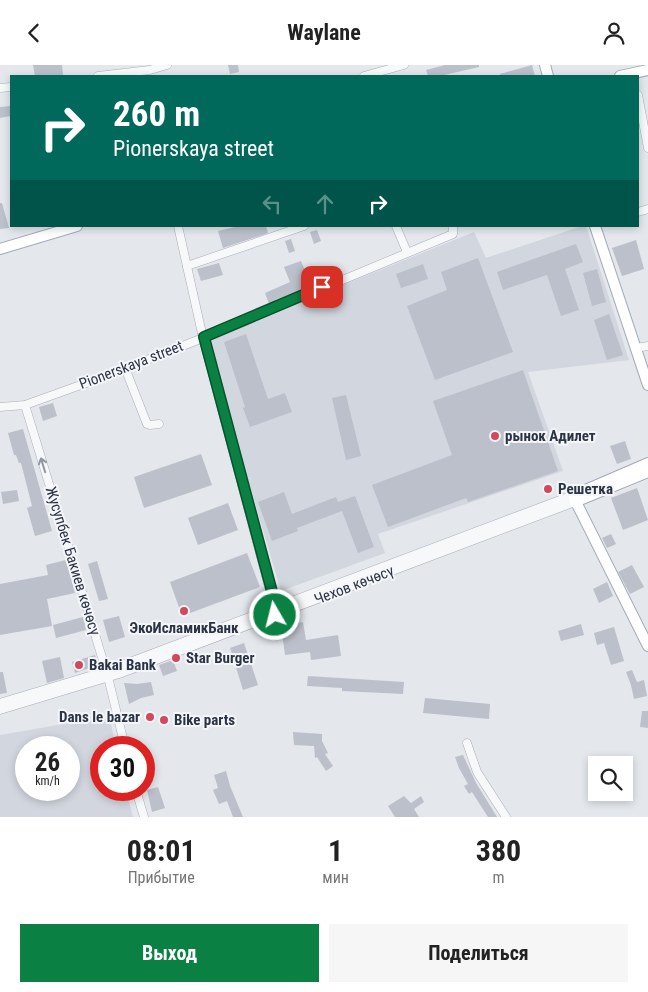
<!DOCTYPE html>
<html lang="ru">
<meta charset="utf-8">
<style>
body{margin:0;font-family:"Roboto Condensed",sans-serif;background:#f6f6f6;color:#222;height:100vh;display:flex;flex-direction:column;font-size:19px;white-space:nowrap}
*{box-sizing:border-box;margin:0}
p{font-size:16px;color:#767676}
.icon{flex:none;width:28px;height:28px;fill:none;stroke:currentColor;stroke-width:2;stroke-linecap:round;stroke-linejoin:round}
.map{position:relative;height:752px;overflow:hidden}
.drawer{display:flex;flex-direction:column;background:#fff;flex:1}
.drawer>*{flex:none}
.hud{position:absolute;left:10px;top:10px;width:629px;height:152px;border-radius:0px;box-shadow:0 2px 8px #0003;background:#00695c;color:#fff;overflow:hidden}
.controls{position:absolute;left:588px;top:691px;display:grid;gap:10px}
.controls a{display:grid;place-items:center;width:45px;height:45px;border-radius:0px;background:#fff;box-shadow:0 2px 8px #0003;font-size:25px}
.speed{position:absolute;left:15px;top:671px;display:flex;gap:10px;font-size:25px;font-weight:700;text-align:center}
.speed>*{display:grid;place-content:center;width:65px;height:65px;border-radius:50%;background:#fff;box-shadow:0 2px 8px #0003;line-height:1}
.speed small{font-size:12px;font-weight:400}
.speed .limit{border:8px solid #d22;background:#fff;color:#111}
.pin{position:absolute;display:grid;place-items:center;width:42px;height:42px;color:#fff;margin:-21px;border-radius:10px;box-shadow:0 2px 8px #0006}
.me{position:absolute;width:55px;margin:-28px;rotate:352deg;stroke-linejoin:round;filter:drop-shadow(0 0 4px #0008)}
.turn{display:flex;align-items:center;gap:18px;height:105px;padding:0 20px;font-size:22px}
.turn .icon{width:65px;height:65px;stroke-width:2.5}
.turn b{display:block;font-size:35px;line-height:42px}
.lanes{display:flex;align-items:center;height:48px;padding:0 20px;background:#0003;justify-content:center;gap:25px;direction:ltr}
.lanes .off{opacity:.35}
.eta{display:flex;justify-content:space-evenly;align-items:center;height:85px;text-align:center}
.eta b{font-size:30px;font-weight:700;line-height:35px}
.action{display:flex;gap:10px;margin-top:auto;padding:10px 20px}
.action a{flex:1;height:58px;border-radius:0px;background:#0b8043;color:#fff;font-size:20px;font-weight:700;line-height:58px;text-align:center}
.action a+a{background:#f6f6f6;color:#222}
header{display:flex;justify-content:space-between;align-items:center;height:65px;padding:0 20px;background:#fff;font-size:22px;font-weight:700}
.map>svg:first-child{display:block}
</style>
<header><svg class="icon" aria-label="back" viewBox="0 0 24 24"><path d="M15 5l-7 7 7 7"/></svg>Waylane<svg class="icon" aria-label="person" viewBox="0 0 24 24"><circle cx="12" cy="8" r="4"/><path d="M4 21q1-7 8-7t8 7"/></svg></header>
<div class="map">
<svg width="648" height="752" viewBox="0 0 648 752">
<rect width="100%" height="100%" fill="#e4e7ec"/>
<g fill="#d2d6de" fill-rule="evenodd">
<path d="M582 161H586L629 295 528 307 563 406 378 469 385 488 281 526 207 275 474 167 486 193Z"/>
<path d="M110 655 116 682H101V725H126L133 752H0V670L81 656ZM26 682H69V725H26Z"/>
</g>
<g fill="#bbc0ca">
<path d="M33 0H62L63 10 35 11Z"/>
<path d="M228 0H238L239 7 230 9Z"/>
<path d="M445 0H479V2L440 11H428L426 5Z"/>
<path d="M532 0 535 11H500V9Z"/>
<path d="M11 41V51L0 53V42Z"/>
<path d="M0 138H2L9 163 0 164Z"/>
<path d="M239 161H266L268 168 223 183 218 166Z"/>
<path d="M317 165 321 176 314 179 310 167Z"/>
<path d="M291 174 295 186 289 188 285 176Z"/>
<path d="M636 175 644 204 622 211 612 183Z"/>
<path d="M576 179 583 197 565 204 579 245 561 251 547 210 503 225 497 207Z"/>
<path d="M478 193 513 287 435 315 407 241 447 225 441 207Z"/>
<path d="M301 196 306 208 320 202 324 212 309 218 311 222 275 235 276 237 269 239 265 228 290 217 284 202Z"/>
<path d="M219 198 223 210 201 216 197 204Z"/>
<path d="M423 199 428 214 401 223 396 209Z"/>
<path d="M597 204 606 237 592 241 583 208Z"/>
<path d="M609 249 623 290 607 295 594 255Z"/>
<path d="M246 269 268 334 285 328 292 347 250 362 243 343 245 342 224 277Z"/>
<path d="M523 305 558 406 468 437 466 433 388 462 372 420 452 390 433 336Z"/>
<path d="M346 330 361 391 346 395 332 333Z"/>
<path d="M53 338 57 351 43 356 39 342Z"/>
<path d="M23 364 52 466 35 471 27 443 32 441 21 398H19L16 390H14L8 368Z"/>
<path d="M625 376 631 394 617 399 610 381Z"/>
<path d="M201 389 212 420 144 443 134 412Z"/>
<path d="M637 423 648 455 623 465 611 433Z"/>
<path d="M17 425 19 436 3 439 1 427Z"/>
<path d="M284 427 292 449 336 432 338 437 355 431 374 482 358 488 342 446 297 463 298 466 272 476 258 437Z"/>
<path d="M228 438 238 465 198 480 188 453Z"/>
<path d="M611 469 616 479 607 483 602 473Z"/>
<path d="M247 488 260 522 182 551 170 517Z"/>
<path d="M66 495 75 528 47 534 52 561 0 570V519L48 510 46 500Z"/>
<path d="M97 496 108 534 99 536 88 499Z"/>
<path d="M632 500 644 522 630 529 618 507Z"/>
<path d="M607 517 613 531 599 538 593 524Z"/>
<path d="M119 551 125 572 109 577 103 555Z"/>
<path d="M83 552 86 565 56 573 53 560Z"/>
<path d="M303 557 306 575 338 570 341 591 311 595 310 587 285 590 281 560Z"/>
<path d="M581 559 584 570 561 576 558 566Z"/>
<path d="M614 562 624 596 611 600 604 578 597 580 594 568Z"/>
<path d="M244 578 258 620 243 625 230 583Z"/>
<path d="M95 590 98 600 75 608 72 597Z"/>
<path d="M60 592 64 613 47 618 42 596Z"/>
<path d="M173 595 177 606 163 611 159 600Z"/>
<path d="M632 605 637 617 644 615 647 631 634 634 631 620 626 607Z"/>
<path d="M0 607H3L7 628 0 629Z"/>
<path d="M308 611 404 617 403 629 342 626V623L307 621Z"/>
<path d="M151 617 154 630 141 633 129 639 124 618 137 619Z"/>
<path d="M425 633 490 639 489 654 423 648Z"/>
<path d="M642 646H648V663L640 662Z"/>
<path d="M293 667 322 669V676L328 688 325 689 333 701 326 706 317 692 315 693 314 681 294 680Z"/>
<path d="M463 690 476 718 497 752H488L472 727 469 729 464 721 468 719 459 703 455 692Z"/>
<path d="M226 706 230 721 243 752H233L227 736 219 739 213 725 218 723 214 710Z"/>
<path d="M158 722 165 743 152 747 147 725Z"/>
<path d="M404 731 411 738 421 731 424 737 414 744 419 752H395L388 741Z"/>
</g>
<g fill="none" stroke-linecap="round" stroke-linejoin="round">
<defs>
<g id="minor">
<path d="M98 11 150 5 167 0"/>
<path d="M364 11 404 0"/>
<path d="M0 23 11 22"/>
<path d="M638 30 648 83"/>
<path d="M638 147 648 144"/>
<path d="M178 161 203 273 275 545"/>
<path d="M396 161 407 187"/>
<path d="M187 201 304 161"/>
<path d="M636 283 648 281"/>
<path d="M125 303 147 359 150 360 159 359"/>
<path d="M25 340 108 612 125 682"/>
<path d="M0 342 25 340 103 312 203 273 453 169V161"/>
<path d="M0 638 106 606 576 429"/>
<path d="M0 645 119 609 575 437"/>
<path d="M467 678 477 707 506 752"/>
<path d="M136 725 144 752"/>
</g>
<g id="major">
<path d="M545 0 548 11"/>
<path d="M620 11 648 5"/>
<path d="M595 161 648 320"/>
<path d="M0 184 77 161"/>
<path d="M648 398 576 429 574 433 648 581"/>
<path d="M575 437 648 407"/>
</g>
</defs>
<use href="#minor" stroke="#a9aeb7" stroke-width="9"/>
<use href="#major" stroke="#a3abb8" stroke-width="12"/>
<use href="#minor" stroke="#f7f8fa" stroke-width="8"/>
<use href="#major" stroke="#fff" stroke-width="10"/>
</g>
<defs><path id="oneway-shaft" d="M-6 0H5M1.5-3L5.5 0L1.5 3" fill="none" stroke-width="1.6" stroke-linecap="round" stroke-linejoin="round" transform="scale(1.25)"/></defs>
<use stroke="#9196a0" href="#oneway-shaft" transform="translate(43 400) rotate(-107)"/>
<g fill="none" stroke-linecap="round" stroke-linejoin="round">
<defs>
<path id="route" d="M275 550 274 534 204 272 322 222"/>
</defs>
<use href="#route" stroke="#07532c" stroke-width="12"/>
<use href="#route" stroke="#0b8043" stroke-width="9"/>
</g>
<g fill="#d1495b" stroke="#f4f6f9" stroke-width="2">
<circle cx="495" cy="371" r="5"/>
<circle cx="548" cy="424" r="5"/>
<circle cx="184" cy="546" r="5"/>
<circle cx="176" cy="593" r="5"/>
<circle cx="79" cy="600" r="5"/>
<circle cx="150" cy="652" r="5"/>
<circle cx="164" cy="655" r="5"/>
</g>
<g text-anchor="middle" stroke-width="4" stroke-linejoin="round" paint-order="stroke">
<g font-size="15" fill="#2b3445" stroke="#f4f6f9">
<text transform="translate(131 300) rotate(-21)" y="5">Pionerskaya street</text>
<text transform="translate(73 496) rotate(73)" y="5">Жусупбек Бакиев көчөсү</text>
<text transform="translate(354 520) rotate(-21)" y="5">Чехов көчөсү</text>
</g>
<g font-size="15" font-weight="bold" fill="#2b3445" stroke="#f4f6f9" text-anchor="start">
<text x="505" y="376">рынок Адилет</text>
<text x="558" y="429">Решетка</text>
<text x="184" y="568" text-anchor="middle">ЭкоИсламикБанк</text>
<text x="186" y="598">Star Burger</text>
<text x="89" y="605">Bakai Bank</text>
<text x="140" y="657" text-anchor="end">Dans le bazar</text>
<text x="174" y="660">Bike parts</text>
</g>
</g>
</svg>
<div class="controls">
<a><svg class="icon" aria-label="search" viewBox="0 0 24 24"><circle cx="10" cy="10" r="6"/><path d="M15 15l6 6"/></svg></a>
</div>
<div class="speed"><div>26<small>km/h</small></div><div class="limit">30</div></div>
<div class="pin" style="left:322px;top:222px;background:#d93025"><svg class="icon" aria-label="arrive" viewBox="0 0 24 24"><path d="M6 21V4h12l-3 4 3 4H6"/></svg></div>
<svg class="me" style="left:275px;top:550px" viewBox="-20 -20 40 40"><circle r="17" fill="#0b8043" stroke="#fff" stroke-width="3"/><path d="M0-11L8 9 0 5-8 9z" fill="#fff"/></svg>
<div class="hud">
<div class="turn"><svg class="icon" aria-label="right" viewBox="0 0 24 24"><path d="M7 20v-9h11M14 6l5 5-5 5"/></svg><div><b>260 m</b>Pionerskaya street</div></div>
<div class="lanes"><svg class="icon off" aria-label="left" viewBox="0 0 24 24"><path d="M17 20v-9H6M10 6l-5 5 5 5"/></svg><svg class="icon off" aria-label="ahead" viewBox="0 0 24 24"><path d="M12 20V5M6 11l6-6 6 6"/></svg><svg class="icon" aria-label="right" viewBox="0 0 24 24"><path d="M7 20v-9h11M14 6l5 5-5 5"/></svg></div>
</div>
</div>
<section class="drawer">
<div class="eta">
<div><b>08:01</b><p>Прибытие</p></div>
<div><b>1</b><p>мин</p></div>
<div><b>380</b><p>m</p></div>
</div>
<div class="action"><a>Выход</a><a>Поделиться</a></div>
</section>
